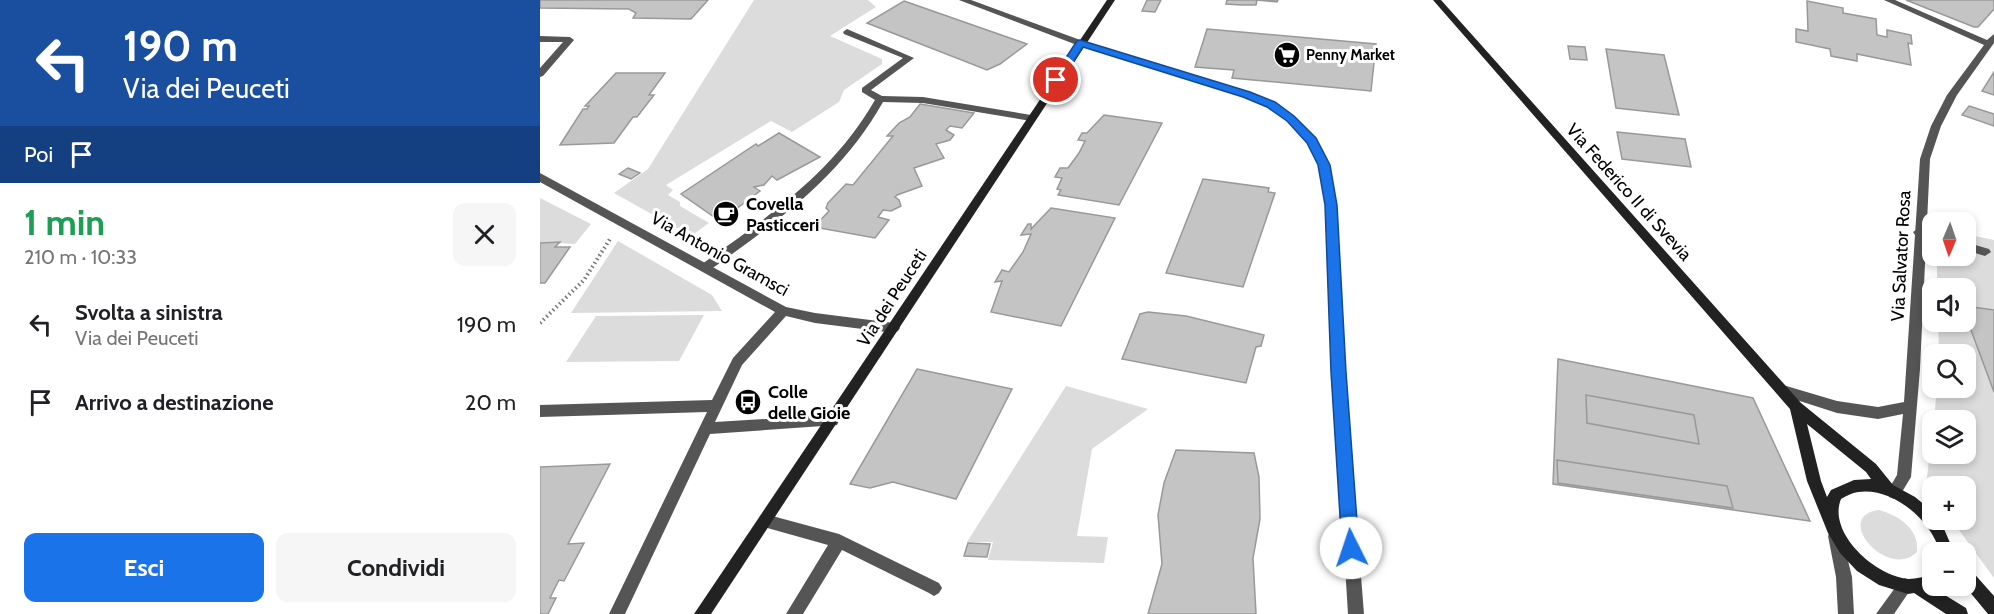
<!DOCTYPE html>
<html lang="it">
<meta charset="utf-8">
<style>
body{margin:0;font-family:Cabin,sans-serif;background:#f6f6f6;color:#202124;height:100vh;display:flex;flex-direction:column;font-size:22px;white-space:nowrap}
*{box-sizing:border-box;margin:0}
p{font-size:20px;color:#757577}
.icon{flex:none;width:33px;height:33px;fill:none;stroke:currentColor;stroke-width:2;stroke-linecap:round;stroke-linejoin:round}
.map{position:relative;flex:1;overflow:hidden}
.details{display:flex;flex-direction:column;background:#fff;width:540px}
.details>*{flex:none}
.guide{background:#1a4fa0;color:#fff;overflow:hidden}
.needle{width:39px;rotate:182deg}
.fabs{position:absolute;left:1382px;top:212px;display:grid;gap:12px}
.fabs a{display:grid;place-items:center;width:54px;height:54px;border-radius:12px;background:#fff;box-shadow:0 3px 9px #0003;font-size:30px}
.pin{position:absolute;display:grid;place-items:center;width:51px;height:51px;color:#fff;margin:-26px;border:3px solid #fff;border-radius:50%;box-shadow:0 2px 6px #0007}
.me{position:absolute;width:66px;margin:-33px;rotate:356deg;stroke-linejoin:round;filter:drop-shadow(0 0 4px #0008)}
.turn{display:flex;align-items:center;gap:21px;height:126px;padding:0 24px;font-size:27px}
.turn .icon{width:78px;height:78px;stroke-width:2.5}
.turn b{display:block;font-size:42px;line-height:51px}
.then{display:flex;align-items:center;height:57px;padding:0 24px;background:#0003;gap:12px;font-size:22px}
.round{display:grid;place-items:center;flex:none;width:63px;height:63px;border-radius:12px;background:#f6f6f6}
.head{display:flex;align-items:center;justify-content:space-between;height:102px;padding:0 24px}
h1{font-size:36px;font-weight:700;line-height:45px;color:#1e9e55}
.action{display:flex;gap:12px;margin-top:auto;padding:12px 24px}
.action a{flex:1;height:69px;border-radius:12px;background:#1a73e8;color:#fff;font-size:24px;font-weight:700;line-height:69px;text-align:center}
.action a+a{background:#f6f6f6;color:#202124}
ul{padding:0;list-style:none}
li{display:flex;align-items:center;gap:18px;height:78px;padding:0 24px}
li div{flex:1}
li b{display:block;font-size:22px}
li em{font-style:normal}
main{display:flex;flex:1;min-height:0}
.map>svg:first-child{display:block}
</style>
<main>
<section class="details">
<div class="guide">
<div class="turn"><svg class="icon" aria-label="left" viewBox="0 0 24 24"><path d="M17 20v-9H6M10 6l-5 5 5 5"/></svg><div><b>190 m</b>Via dei Peuceti</div></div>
<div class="then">Poi<svg class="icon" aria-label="arrive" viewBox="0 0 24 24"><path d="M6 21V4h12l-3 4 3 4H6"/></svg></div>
</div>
<div class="head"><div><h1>1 min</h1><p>210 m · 10:33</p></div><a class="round"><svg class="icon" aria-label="close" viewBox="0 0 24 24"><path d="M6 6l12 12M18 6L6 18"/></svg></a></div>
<ul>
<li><svg class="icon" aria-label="left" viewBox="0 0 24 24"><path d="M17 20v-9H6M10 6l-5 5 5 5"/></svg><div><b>Svolta a sinistra</b><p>Via dei Peuceti</p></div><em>190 m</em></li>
<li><svg class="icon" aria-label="arrive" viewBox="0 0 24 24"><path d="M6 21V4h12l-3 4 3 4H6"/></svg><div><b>Arrivo a destinazione</b></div><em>20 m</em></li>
</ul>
<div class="action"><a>Esci</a><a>Condividi</a></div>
</section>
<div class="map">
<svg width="1454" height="614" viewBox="0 0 1454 614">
<rect width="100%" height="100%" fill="#fff"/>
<g fill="#dcdcdc">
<path d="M214 0H328L336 7 290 36 342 59V64L304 90 299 102 252 132 231 121 126 185 133 190 128 195 140 202V206L169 223 151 236 74 193 108 169Z"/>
<path d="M0 198 51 224 35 244 0 242Z"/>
<path d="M1425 234 1454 240V578L1411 519H1425V486H1392V502L1385 495 1392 433V453H1425V420H1394L1397 387H1425V354H1399L1398 321H1425V288H1397V255H1425Z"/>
<path d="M78 241 172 295 182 311 31 313Z"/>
<path d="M164 315 139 361 26 362 56 316Z"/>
<path d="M526 386 608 409 552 449 537 536 568 537 564 563 448 560 453 542H427Z"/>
<path d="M1339 510C1360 516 1379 529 1377 552 1348 581 1291 516 1339 510Z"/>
</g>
<g fill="#c4c4c4" stroke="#999" stroke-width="1.5">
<path d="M0 0H168L151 19 93 18 96 13 89 9 0 8Z"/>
<path d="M607 0H621L615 12 602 11Z"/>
<path d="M687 0H738L737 2 717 0 716 5H701L686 4Z"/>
<path d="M1366 0H1454V9L1438 27H1434Z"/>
<path d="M364 1 487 44 460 64 447 70 327 23Z"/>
<path d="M1267 1 1303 8V13L1336 19 1337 35 1347 37V30L1371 35 1372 44 1368 43 1371 65 1317 54V61L1291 56 1290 49 1256 42V29L1268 31Z"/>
<path d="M667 29 836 44 831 91 692 78 694 70 655 67Z"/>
<path d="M1028 46 1045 47 1047 60 1030 59Z"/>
<path d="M1066 49 1124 55 1139 115 1076 108Z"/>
<path d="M1454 72V95L1442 91Z"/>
<path d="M76 73H125L109 95H114L97 117H93L74 143 20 145 43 109H47L49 106H45Z"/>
<path d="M380 104 434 113 422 128 410 126 406 130 414 135 410 140 396 144 404 158 374 168 382 186 357 195 355 197 359 200 361 206 351 211 343 210 338 217 349 220 335 238 274 227 289 211 286 208 288 203 306 184 313 185 353 136H347L359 123 370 117Z"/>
<path d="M1429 106 1454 114V126L1422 115Z"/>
<path d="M564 115 622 123 579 205 518 195 521 190 517 189 522 178 515 177 520 168H528L539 153 545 141 538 140 542 133H547Z"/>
<path d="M1077 132 1145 139 1151 167 1082 159Z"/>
<path d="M239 133 280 157 237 180 232 176 224 185 214 187 220 191 180 221 141 194 216 144 218 146Z"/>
<path d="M88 168 100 173 91 179 79 174Z"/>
<path d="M663 179 729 188 728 192 735 193 703 287 626 273Z"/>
<path d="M511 208 575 218 521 326 451 312 462 281 455 282 462 270 469 272 483 252 491 234 481 235 488 224H491V229Z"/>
<path d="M20 242 15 247H30L5 283H0V243Z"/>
<path d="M1425 306 1454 310V392L1425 314Z"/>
<path d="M608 312 646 316 724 335 721 346 716 347 706 383 582 359 600 314Z"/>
<path d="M1018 359 1213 398 1270 521 1013 484Z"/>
<path d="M377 369 472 389 416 499 353 482 330 488 310 484Z"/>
<path d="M1046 395 1154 415 1159 444 1047 423Z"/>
<path d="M636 450 714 453 719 477 720 519 713 558 716 614H608L622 564 618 515 624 483Z"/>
<path d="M1017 460 1187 486 1193 508 1018 483Z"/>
<path d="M70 464 28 544 44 543 24 581 19 580 10 598H16L8 614H0V467Z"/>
<path d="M428 543 450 544 447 557 424 556Z"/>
</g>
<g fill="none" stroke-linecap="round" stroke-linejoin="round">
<path stroke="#777" stroke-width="4" stroke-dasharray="1.5 3" stroke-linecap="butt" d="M0 323 44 280 70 239"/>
<g fill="#555" fill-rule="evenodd">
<path d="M307 29 374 58 331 90 342 96 383 97 491 115 496 118 491 121 383 103 343 102C300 178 239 220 170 270H162L160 267 162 264C229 216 293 173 335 100L322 92V88L363 58 304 34 303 32Z"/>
<path d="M1379 228 1392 232V240L1375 235 1373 232Z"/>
<path d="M1425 242 1449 249 1451 252 1445 256 1425 250Z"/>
<path d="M225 514 299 534 399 583 402 588 399 593 394 596 389 593 302 550 263 614H246L288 545 220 526 218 521 220 516Z"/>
</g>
<g fill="#555" fill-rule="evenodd">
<path d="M419 0H431L543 41 710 93 734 103 753 116 776 139 789 165 796 205 805 372 824 614H808L793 372 786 205 779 165 768 143 747 120 728 107 704 97 537 45Z"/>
<path d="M1344 0H1355L1447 40 1454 34V43L1417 95 1401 126 1390 159 1380 369 1371 477 1359 497 1354 499 1349 497 1347 492 1357 475 1363 414 1338 419 1297 413 1238 394 1236 390 1238 386 1243 385 1297 401 1338 407 1364 402 1380 159 1391 126 1407 95 1444 45Z"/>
<path d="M0 36 30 37 34 40 3 76 0 77V68L23 42H0Z"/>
<path d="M0 173 246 307 275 313 354 323 358 325 360 328 358 331 354 333 275 323 246 316 202 365 175 422 292 415 297 417 299 421 297 425 170 434 85 614H69L167 412 0 417V405L172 400 193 358 235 312 0 182Z"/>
<path d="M1295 529 1300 531 1302 536 1312 577 1314 614H1298L1296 577 1288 536 1290 531Z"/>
<path d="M1365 578 1370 581 1373 586 1354 614H1336L1360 581Z"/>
</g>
<g fill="#222" fill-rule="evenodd">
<path d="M567 0H575L171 614H154Z"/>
<path d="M893 0H901L1261 403 1336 464 1353 485 1375 497 1392 511V519H1399L1401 522 1414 552H1400C1391 520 1353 487 1318 492 1312 493 1306 496 1301 499 1287 533 1336 577 1369 579 1376 579 1385 576 1392 575V585H1399L1395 589 1426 608 1428 614H1406L1374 593 1368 594 1339 585 1317 571 1300 553 1288 533 1267 481 1250 409ZM1267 424 1326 472 1331 479 1314 480 1291 490 1287 497 1281 481Z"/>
<path d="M1425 566 1430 569 1454 596V614H1448L1424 585Z"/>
</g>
</g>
<path fill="#1a73e8" stroke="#114b97" stroke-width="1.5" d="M540 40 710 92 735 102 754 116 776 138 790 165 797 205 806 372 819 548 817 554 811 556 805 554 802 548 791 372 785 205 778 165 767 143 747 121 727 107 703 97 543 47 520 83H512L511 80 537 41Z"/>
<defs>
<symbol id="supermarket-disc" viewBox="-11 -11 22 22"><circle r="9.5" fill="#000" stroke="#fff"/><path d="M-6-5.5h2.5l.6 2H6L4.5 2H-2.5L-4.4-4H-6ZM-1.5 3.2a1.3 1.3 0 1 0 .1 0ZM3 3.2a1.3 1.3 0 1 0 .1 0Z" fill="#fff"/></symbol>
<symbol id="cafe-disc" viewBox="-11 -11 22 22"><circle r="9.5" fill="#000" stroke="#fff"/><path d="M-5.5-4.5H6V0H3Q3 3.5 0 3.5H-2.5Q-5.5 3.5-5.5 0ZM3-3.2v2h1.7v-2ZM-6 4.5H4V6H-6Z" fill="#fff"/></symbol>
<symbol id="bus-disc" viewBox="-11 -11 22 22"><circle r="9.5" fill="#000" stroke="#fff"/><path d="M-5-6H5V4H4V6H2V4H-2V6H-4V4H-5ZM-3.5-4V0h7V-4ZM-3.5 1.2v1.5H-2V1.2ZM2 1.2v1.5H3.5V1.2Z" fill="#fff"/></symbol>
</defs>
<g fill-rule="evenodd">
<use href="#supermarket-disc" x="732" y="40" width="30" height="30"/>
<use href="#cafe-disc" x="171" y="199" width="30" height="30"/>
<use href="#bus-disc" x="193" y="387" width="30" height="30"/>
</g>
<g text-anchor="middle" stroke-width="6" stroke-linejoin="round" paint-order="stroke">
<g font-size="15" font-weight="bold" fill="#000" stroke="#fff" text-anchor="start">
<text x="766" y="60">Penny Market</text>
</g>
<g font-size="18" fill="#000" stroke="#fff">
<text transform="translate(1089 192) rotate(48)" y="6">Via Federico II di Svevia</text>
<text transform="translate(180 254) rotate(29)" y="6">Via Antonio Gramsci</text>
<text transform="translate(1361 256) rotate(-87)" y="6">Via Salvator Rosa</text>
<text transform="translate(352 298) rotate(-57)" y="6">Via dei Peuceti</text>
</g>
<g font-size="18" font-weight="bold" fill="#000" stroke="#fff" text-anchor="start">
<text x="206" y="210">Covella<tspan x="206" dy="21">Pasticceri</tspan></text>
<text x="228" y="398">Colle<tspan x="228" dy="21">delle Gioie</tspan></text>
</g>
</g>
</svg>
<div class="fabs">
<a><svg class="needle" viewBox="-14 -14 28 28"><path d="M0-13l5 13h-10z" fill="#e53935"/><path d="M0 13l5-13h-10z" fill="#757577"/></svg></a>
<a><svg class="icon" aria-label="sound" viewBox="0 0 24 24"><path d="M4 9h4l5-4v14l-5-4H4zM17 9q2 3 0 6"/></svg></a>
<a><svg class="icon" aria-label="search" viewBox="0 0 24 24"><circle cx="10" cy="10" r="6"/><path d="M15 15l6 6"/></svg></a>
<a><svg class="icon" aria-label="layers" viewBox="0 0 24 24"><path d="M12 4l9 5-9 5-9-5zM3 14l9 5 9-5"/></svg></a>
<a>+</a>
<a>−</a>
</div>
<div class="pin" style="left:516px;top:80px;background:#d93025"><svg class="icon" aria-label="arrive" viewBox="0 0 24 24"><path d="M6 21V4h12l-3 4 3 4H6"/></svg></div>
<svg class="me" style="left:811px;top:548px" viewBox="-20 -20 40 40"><circle r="19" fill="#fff"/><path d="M0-13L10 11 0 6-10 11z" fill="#1a73e8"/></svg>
</div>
</main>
